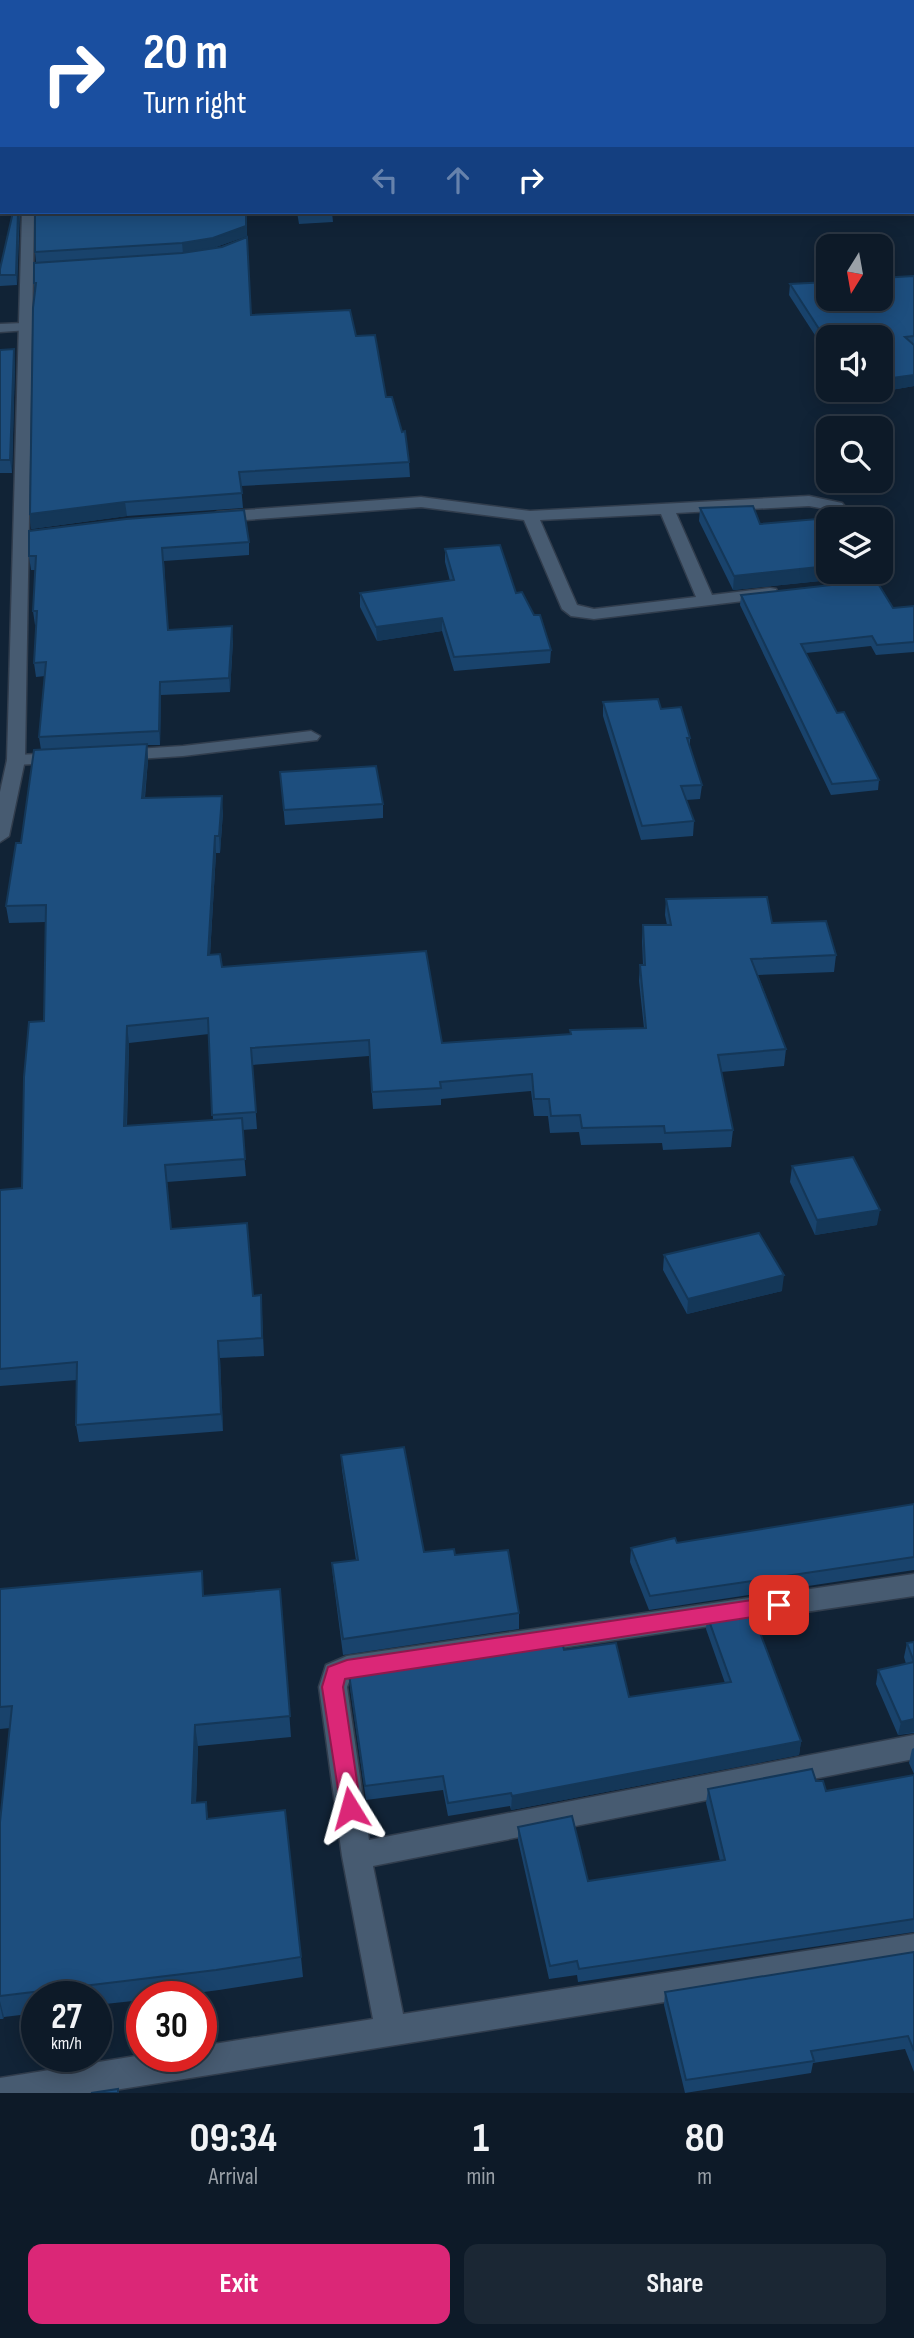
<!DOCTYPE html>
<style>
body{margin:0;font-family:"Sofia Sans Condensed",sans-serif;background:#1b2734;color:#f1f3f6;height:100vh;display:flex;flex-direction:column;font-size:26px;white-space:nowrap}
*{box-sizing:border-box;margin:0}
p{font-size:23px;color:#9aa1a8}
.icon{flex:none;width:38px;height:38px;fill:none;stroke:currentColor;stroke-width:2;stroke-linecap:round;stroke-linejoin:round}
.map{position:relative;height:2093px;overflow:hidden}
.sheet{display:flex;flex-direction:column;background:#0d1a28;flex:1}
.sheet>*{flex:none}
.top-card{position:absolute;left:0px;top:0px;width:915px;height:214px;box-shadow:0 4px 18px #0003,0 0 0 2px #2d3845;background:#1a4fa0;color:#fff;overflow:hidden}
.needle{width:46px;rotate:191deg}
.tools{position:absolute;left:816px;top:234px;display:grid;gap:14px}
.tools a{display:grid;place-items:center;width:77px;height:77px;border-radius:14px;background:#0d1a28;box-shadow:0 4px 18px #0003,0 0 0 2px #2d3845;font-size:35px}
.speed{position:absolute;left:21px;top:1981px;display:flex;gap:14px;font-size:35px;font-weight:700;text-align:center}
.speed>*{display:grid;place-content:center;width:91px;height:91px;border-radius:50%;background:#0d1a28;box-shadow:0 4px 18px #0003,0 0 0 2px #2d3845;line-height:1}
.speed small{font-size:18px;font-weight:400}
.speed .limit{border:10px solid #d22;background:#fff;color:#111}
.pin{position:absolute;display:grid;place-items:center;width:60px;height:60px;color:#fff;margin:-30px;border-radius:14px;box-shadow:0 4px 10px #0006}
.me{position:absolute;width:77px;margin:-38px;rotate:352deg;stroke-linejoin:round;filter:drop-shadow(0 0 5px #0008)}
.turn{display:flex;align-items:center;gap:24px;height:147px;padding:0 28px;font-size:32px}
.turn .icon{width:91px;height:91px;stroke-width:2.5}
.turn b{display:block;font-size:49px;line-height:60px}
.lanes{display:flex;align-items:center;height:66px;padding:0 28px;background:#0003;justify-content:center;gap:35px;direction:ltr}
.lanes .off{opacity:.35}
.eta{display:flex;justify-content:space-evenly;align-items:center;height:119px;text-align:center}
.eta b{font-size:42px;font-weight:700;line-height:49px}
.primary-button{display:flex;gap:14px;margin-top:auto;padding:14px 28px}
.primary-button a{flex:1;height:80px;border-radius:14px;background:#db2777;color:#fff;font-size:28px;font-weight:700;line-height:80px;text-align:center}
.primary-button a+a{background:#1b2734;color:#f1f3f6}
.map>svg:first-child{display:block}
</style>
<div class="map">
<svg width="914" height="2093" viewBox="0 0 914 2093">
<rect width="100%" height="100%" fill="#112336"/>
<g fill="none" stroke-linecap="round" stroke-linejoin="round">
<path fill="#838752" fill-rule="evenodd" d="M791 0H798L799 2H792Z"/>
<defs>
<g id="street">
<rect x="0" y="108" width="2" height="8"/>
<rect x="0" y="161" width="2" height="8"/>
<rect x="0" y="201" width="2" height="8"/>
<path d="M24 323 29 324V330L0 332V324Z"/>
<path d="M809 496 842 503 856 520H840L831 510 809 506 676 513 712 595 770 588 776 589 778 593 776 597 594 619 571 616 562 609 524 520 421 507 217 522 209 517 217 512 421 497 530 511ZM661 514 696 597 594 609 577 605 540 520Z"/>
<path d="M311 731 320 736 317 740 183 756 121 760 112 755 121 750 183 746Z"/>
<path d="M61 753 70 758 67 762 16 765 7 760 16 755Z"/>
<path d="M914 1574V1596L350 1679 347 1687 369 1840 914 1735V1759L373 1866 403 2014 914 1934V1962L96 2093H0V2078L142 2055 201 2056V2046L373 2019 342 1856 319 1687 326 1665 347 1656Z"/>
</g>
<g id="secondary">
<path d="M39 0H49L38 2Z"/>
<path d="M22 212H34L25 760 9 836 0 842V792L7 760Z"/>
</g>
</defs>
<use href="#street" stroke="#313d4d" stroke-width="3"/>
<use href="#secondary" stroke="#313d4d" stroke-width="3"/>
<use href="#street" fill="#475b71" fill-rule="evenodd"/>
<use href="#secondary" fill="#475b71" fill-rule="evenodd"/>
</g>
<g fill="#19436c" fill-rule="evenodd">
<path d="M439 0H689V2H410Z"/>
<path d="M13 212H20L17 285 0 286V269Z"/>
<path d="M246 212 247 236 213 248 251 315 356 336 386 397 409 462 410 477 241 486 243 508 127 516 31 529 30 514 35 294 34 283 36 262 35 252Z"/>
<path d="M297 212H332L333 222 299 224Z"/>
<path d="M914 276V386L891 390 880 379V338H828V342L820 343 789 295 790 284Z"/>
<path d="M0 350 15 362 12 473H0Z"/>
<path d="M700 508 760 524 828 572H861L859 577 733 590 699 521Z"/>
<path d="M249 542V555L164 561 168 630 233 640 230 692 161 695 160 745H147L148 760 145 798 223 812 220 853H216L210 955 222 967 442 1043 570 1034V1030L644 1028 639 981 640 965H643L642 941 643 925H667L665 915 666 899 772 923 836 955 834 972 758 975 786 1049 784 1066 721 1072 733 1130 731 1147 663 1150 662 1143 581 1145 579 1132 550 1133 548 1116H534L531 1091 441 1099V1105L373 1109 369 1056 252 1065 257 1129 242 1130 246 1176 167 1182 171 1229 253 1296 262 1313 264 1356 220 1358 223 1431 79 1442 76 1425 77 1380 0 1386V1190L22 1188 44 1021 46 922 9 923 6 906 41 750 39 737 45 676 36 677 34 663 37 624 35 625 33 611 35 570H31L29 556ZM209 1034 213 1120 127 1126 129 1043Z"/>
<path d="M445 549 516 593 551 650 550 663 454 671 442 631 377 641 360 607V593L450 581 445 562Z"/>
<path d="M741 595 893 608 914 606V652L876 655 871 646 806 653 837 713 879 780 878 790 831 795 740 605Z"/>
<path d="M603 702 661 709 690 738V746L702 785 700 799 686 800 694 821 693 836 641 840 603 716Z"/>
<path d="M280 772 383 804V818L285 825Z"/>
<path d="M792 1166 877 1225 815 1235 790 1182Z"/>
<path d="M664 1255 782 1291 687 1314 663 1270Z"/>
<path d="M341 1455 424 1552 455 1555 519 1613V1629L343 1655 333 1578 332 1563 356 1560 342 1470Z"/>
<path d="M914 1504V1570L649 1610 630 1562 631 1548 677 1543Z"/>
<path d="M0 1589 204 1596 280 1589 291 1737 198 1746 196 1803 206 1802 208 1819 301 1957 303 1977 219 1990 166 1997H142V2000L96 2005V1997H37V2013L4 2017 3 2019H0V1822L10 1728 0 1729Z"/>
<path d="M707 1615 801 1741 799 1755 511 1810 510 1806 448 1816 443 1790 366 1800 350 1687 349 1674 564 1650 629 1697 725 1683 706 1629Z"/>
<path d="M914 1642V1733L898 1735 876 1684 878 1670 906 1664 904 1657 907 1643Z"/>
<path d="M914 1748V1774L909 1763 912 1749Z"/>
<path d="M914 1775V1932L578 1982 577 1975 549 1979 518 1840V1827L588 1881 720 1861 706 1803 708 1789 816 1781 826 1791Z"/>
<path d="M914 1952V2072L905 2049 813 2063 811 2073 685 2093 664 2005 665 1992Z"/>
</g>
<g fill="#143758">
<path d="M18 212H19L17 285 16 275Z"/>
<path d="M246 212 247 236 213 248 183 253 182 243Z"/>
<path d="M14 349 15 362 12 473 10 460Z"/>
<path d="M914 375V386L891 390 892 378Z"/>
<path d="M125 502 127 516 31 529 30 514Z"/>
<path d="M828 566V572H861L859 577 733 590 734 576Z"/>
<path d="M442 618V631L377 641 376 627Z"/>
<path d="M232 626 233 640 230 692 229 678Z"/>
<path d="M160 682 161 695 160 745 159 731Z"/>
<path d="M147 744 148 760 143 814 142 798Z"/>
<path d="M222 796 223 812 220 853 219 836Z"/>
<path d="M215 836 216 853 209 972 208 955Z"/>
<path d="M127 1026 129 1043 126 1144 124 1126Z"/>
<path d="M880 1210 877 1225 815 1235 817 1220Z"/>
<path d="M784 1275 782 1291 687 1314 688 1299Z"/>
<path d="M218 1341 220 1358 223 1431 221 1414Z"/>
<path d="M914 1719V1732L898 1735 901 1722Z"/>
<path d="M195 1725 198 1746 195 1825 192 1803Z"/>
<path d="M801 1741 799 1755 511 1810 512 1796Z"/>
<path d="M0 2001 4 2017 3 2019 0 2006Z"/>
</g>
<g fill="#1d4e7e" stroke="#143758" stroke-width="2">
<path d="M47 0H300L301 2H47Z"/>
<path d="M439 0H618L619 2H410Z"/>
<path d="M13 212H18L16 275H0V269Z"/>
<path d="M35 212H246V226L213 238 182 243 35 252Z"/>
<path d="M298 212H332L298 214Z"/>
<path d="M247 237 251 315 350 310 356 336 375 335 386 397H392L402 432 405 431 409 462 239 472 242 493 125 502 30 514 33 308 36 283H34V263L182 253 222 247Z"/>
<path d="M914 276V336L905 337 914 345V375L892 378 880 366V338H852L844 330 821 332 790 284 828 282V299H880V278Z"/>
<path d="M14 349 10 460H0V350Z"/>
<path d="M753 506 760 524 829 518 841 519 828 520V566L734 576 700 508Z"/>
<path d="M244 510 249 542 162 548 168 630 232 626 229 678 160 682 159 731 39 737 46 662 34 663 37 611H33L36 556H29V531L126 519Z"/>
<path d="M500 545 516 593 522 592 534 615H540L551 650 454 657 442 618 376 627 360 593 454 580 445 549Z"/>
<path d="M874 577 893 608 914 606V642L877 645 872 636 801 644 837 713 844 712 879 780 832 784 741 595 867 581Z"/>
<path d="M658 699 661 709 681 707 690 738H687L702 785 681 786 694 821 642 826 603 702Z"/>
<path d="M147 744 142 798 222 796 219 836H215L208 955 220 954 222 967 426 951 442 1043 571 1034 570 1030 646 1028 640 965H645L643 925H671L666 899 767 897 772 923 826 921 836 955 751 959 786 1049 718 1055 733 1130 665 1133 664 1126 582 1128 580 1115 551 1116 549 1099H534L532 1074 440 1082 441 1088 372 1092 369 1040 251 1048 256 1112 212 1115 208 1018 127 1026 124 1126 242 1118 245 1159 165 1165 171 1229 247 1223 253 1296 261 1295 262 1338 218 1341 221 1414 76 1425 77 1362 0 1369V1190L22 1188 24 1077 29 1022 44 1021 46 905 6 906 16 843H21L34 750Z"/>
<path d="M376 766 383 804 284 810 280 772Z"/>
<path d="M853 1157 880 1210 817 1220 792 1166Z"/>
<path d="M759 1233 784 1275 688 1299 664 1255Z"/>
<path d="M404 1447 424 1552 454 1549 455 1555 508 1550 519 1613 343 1639 332 1563 358 1560 341 1455Z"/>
<path d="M914 1504V1557L650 1596 631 1548 675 1538 677 1543Z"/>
<path d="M202 1571 203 1596 280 1589 290 1716 195 1725 192 1803 206 1802 207 1819 285 1810 301 1957 216 1970 0 1996V1822L12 1706 0 1707V1589Z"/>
<path d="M751 1609 801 1741 512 1796 511 1793 448 1803 443 1776 365 1786 349 1674 351 1668 561 1637 564 1650 616 1643 629 1697 731 1682 707 1615Z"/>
<path d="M914 1642V1719L901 1722 878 1670 914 1662 907 1643Z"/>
<path d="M812 1769 816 1781H823L826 1791 914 1775V1919L579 1969 577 1961 550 1966 518 1827 572 1816 588 1881 725 1860 708 1789Z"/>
<path d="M914 1952V2051L908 2036 811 2051 814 2061 686 2080 665 1992Z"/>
<path d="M118 2089V2093H91Z"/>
</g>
<path fill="#db2777" stroke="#8e194d" stroke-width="2" d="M779 1596 786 1599 789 1605 786 1611 779 1613 345 1679 343 1687 361 1808 358 1815 350 1818 342 1815 322 1687 328 1667 347 1660Z"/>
</svg>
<div class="tools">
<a><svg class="needle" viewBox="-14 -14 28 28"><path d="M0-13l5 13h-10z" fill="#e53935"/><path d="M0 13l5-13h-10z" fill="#9aa1a8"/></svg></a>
<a><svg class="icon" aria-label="sound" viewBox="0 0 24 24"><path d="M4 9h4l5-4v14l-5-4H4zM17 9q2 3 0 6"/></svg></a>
<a><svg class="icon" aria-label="search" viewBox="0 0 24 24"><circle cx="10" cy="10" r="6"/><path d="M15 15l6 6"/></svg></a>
<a><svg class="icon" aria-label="layers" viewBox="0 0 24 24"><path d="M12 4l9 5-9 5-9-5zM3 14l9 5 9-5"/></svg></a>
</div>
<div class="speed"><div>27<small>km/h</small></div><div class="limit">30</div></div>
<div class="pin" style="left:779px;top:1605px;background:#d93025"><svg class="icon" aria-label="arrive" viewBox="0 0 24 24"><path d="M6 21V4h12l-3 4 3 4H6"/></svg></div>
<svg class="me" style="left:350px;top:1808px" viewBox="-20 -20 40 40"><path d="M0-17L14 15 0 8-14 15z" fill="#db2777" stroke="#fff" stroke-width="4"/></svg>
<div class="top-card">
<div class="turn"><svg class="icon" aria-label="right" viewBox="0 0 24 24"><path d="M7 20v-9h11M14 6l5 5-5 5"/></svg><div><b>20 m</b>Turn right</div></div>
<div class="lanes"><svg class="icon off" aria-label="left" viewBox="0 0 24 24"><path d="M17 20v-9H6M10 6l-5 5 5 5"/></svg><svg class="icon off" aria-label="ahead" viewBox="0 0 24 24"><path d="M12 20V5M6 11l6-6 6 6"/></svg><svg class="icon" aria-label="right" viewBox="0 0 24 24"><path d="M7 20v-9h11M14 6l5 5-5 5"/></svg></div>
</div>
</div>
<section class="sheet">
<div class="eta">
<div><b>09:34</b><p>Arrival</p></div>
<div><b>1</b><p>min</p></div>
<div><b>80</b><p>m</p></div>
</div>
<div class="primary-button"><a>Exit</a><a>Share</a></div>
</section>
